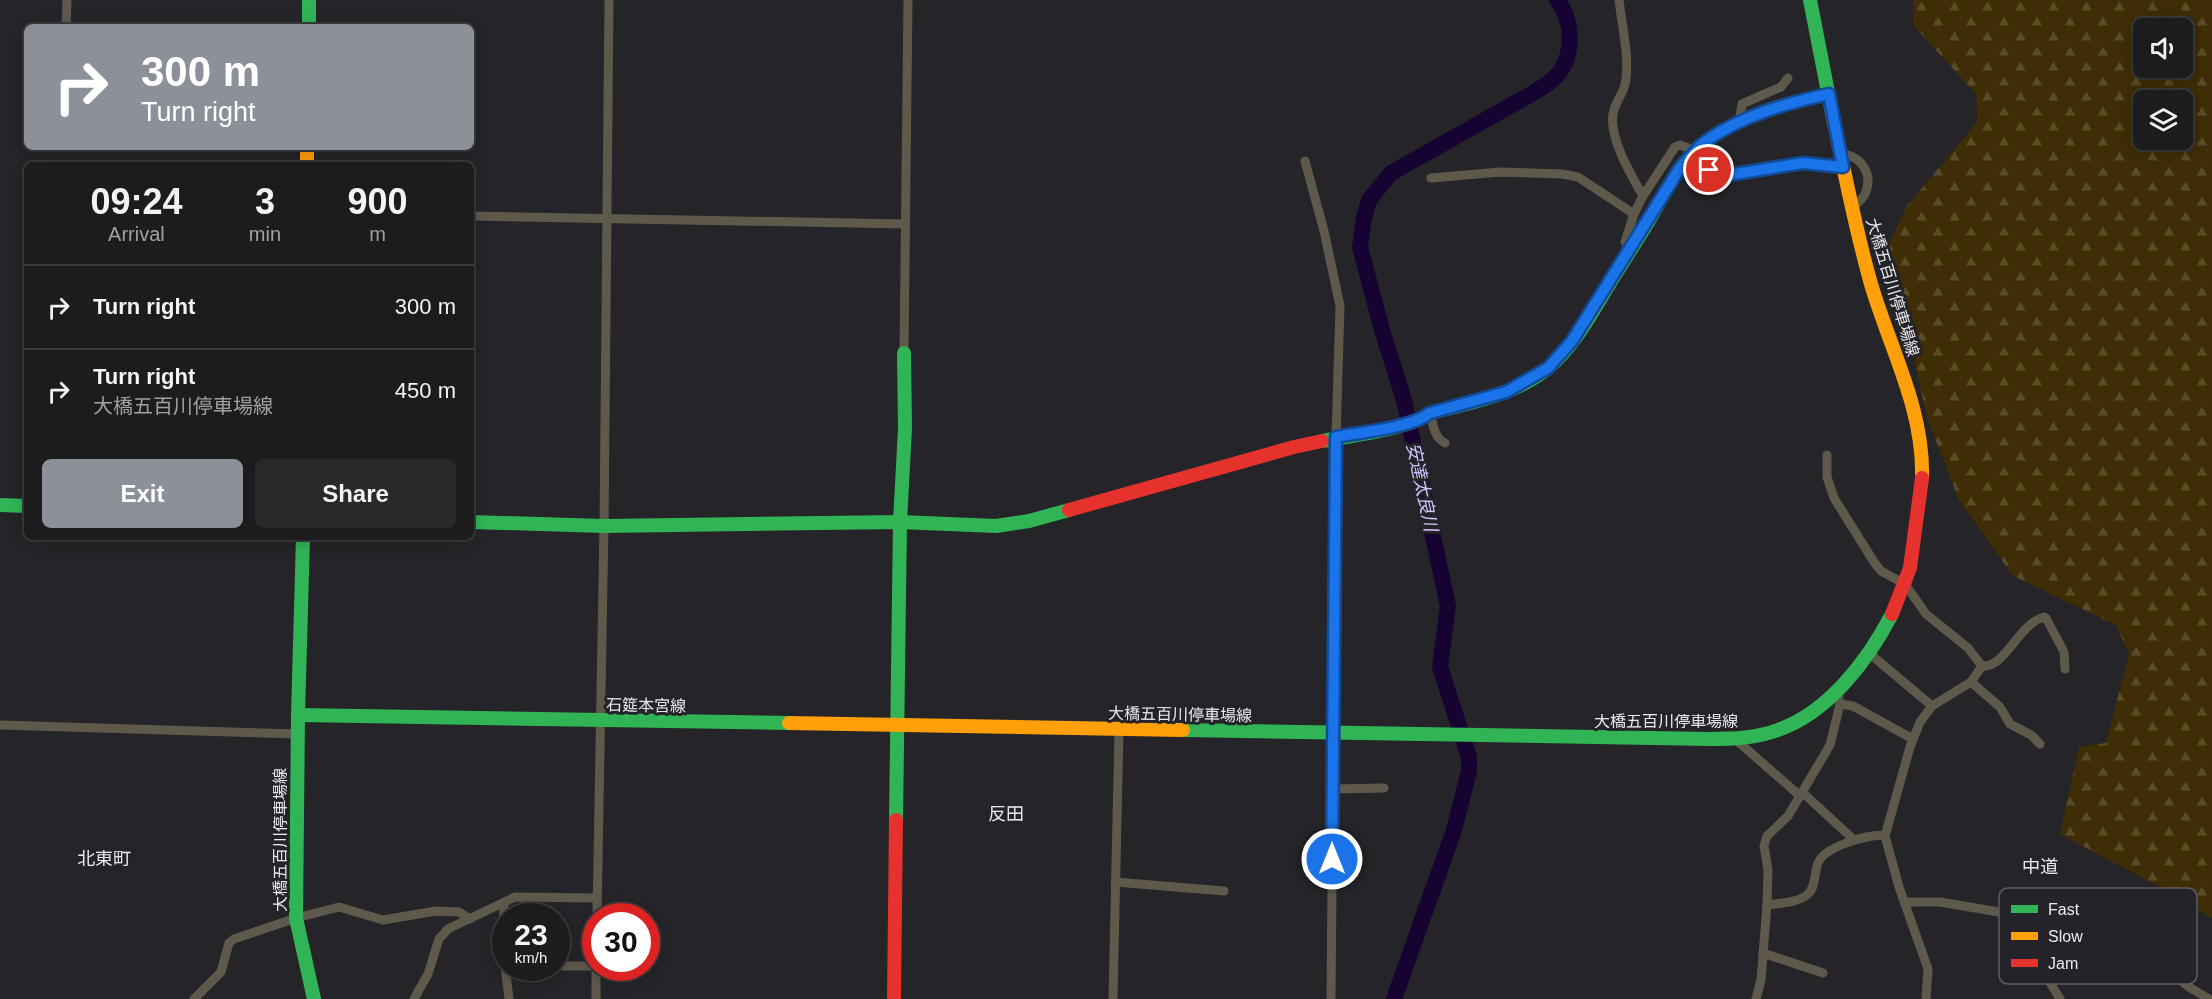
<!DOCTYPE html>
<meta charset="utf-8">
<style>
body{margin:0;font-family:Arial,"Noto Sans JP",sans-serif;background:#29282b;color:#f1f3f6;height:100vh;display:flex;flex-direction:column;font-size:22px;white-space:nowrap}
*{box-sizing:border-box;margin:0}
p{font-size:20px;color:#a0a1a4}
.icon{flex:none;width:33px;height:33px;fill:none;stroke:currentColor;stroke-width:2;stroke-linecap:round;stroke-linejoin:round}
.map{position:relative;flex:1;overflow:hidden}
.panel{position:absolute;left:24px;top:162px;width:450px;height:378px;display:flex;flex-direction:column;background:#1c1b1e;border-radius:9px;box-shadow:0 3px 15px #0003,0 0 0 2px #3a393c}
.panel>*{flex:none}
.top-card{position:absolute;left:24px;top:24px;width:450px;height:126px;border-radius:9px;box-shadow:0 3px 15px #0003,0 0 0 2px #3a393c;background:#8c9099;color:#fff;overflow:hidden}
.tools{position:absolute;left:2133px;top:18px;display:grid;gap:12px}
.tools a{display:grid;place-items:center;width:60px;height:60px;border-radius:9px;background:#1c1b1e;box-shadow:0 3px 15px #0003,0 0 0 2px #3a393c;font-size:30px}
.speed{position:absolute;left:492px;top:903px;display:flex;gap:12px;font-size:30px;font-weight:700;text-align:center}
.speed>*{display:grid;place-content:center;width:78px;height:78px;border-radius:50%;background:#1c1b1e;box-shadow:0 3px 15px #0003,0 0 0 2px #3a393c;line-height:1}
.speed small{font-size:15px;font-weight:400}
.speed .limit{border:9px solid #d22;background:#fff;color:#111}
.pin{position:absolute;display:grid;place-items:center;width:51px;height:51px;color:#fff;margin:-26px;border:3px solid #fff;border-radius:50%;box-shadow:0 2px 6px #0007}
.me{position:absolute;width:66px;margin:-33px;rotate:0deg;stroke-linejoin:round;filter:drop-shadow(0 0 4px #0008)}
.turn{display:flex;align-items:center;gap:21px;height:126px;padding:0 18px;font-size:27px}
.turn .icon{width:78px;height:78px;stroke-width:2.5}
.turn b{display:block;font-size:42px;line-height:51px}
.eta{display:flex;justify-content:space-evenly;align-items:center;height:102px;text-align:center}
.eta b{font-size:36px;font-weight:800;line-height:42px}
.primary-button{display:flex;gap:12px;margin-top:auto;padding:12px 18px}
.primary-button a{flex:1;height:69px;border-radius:9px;background:#8c9099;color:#fff;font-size:24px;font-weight:800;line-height:69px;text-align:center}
.primary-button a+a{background:#29282b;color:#f1f3f6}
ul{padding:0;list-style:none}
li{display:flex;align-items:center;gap:18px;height:84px;padding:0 18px;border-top:2px solid #3a393c}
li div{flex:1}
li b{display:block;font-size:22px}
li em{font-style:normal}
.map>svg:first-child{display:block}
</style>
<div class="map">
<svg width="2212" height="999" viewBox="0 0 2212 999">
<defs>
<pattern id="forest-firs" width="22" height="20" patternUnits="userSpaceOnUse" patternTransform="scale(1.5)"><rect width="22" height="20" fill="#3e2d05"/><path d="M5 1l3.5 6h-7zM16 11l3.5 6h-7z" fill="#5a4b2a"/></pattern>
</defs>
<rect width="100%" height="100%" fill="#252428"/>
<path fill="url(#forest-firs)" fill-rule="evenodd" d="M1913 0H2212V918L2156 885 2060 834 2079 747 2106 743 2129 654 2116 625 2013 576 1959 500 1927 418 1889 244 1907 206 1978 121 1976 94 1914 26ZM2144 28H2182V68H2144ZM2144 100H2182V140H2144Z"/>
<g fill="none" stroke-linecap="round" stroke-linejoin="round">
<path stroke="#160331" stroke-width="16" d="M1394 999 1454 830 1469 771V757L1440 667 1448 606 1404 400 1382 330 1360 247 1364 218 1369 200 1391 173 1533 93C1539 89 1547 85 1553 79 1575 60 1574 21 1557 0"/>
<g stroke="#5f594c" stroke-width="9">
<path d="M1619 0C1622 26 1629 54 1626 79 1625 93 1615 101 1613 114 1609 138 1631 175 1643 196L1634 214 1625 242 1631 249"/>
<path d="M66 27 67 0"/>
<path d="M1739 123 1742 104 1781 87 1788 78"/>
<path d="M1840 154C1861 155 1874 174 1865 194 1862 200 1856 204 1852 209"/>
<path d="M1701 160 1716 177 1803 163 1843 167"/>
<path d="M1305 161 1324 231 1340 306 1336 437 1331 999"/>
<path d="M1431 178 1500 172 1562 174 1578 177 1634 214"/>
<path d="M1643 196 1675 147 1680 145 1688 148"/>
<path d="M471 216 905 224"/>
<path d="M904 353 908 0"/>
<path d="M1430 413C1433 424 1434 438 1445 443"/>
<path d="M1827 455V477L1834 498 1874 562 1881 571 1905 584 1926 614 1968 648 1982 666 1971 682 1932 706 1920 722 1910 747 1885 836 1899 887 1928 969 1926 999"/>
<path d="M1869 653 1932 706"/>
<path d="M1982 666C2006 668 2018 624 2044 617L2046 618 2064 652 2065 669"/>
<path d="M1971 682 2000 707 2010 724 2031 735 2040 744"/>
<path d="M1840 704 1853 706 1913 739"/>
<path d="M0 725 298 734"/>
<path d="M1735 739 1799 795"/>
<path d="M1332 789 1384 788"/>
<path d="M1802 792 1853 839"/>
<path d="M1115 882 1224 891"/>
<path d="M1905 902H1940L1999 912 2025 920 2036 927 2060 931 2123 961 2171 973 2189 987 2209 999"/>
<path d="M504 903 503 948 509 999"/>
<path d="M1767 905C1780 903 1798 903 1808 894 1816 887 1814 873 1818 863 1824 847 1869 833 1885 836"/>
<path d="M597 916 604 526 609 0"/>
<path d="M2036 927 2051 984 2060 999"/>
<path d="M1763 953 1823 973"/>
<path d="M562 966H596"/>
<path d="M194 999 221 972 229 943 234 939 296 918 339 907 383 920 436 911 459 912 470 919"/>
<path d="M414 999 428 974 439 939 448 929 515 897 597 898"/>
<path d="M596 999V968"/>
<path d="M1113 999 1119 730"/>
<path d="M1756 999 1761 980 1767 905 1768 870 1764 846 1767 836 1788 816 1830 745 1840 704 1837 690"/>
</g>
<g stroke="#30b455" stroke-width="14">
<path d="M309 0V27"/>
<path d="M1810 0 1832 113"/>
<path d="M1322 441C1348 436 1410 429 1430 413 1470 403 1515 395 1548 368 1572 348 1589 318 1605 291 1619 268 1634 245 1648 222 1665 193 1679 161 1706 141 1742 115 1787 103 1829 94"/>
<path d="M0 505 27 506"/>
<path d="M471 522 604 526 900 522 996 526 1029 521 1069 510"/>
<path d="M303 537 298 715 296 918 314 999"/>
<path d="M298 715 789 723"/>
<path d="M1183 730 1710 739C1733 739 1756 738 1778 730 1829 712 1868 660 1892 614"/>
<path d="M896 820 900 522 905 428 904 353"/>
</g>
<g stroke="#ff9f0a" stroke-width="14">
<path d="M1832 113C1844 170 1855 228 1871 284 1890 349 1924 409 1922 478"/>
<path d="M307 147V165"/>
<path d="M789 723 1183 730"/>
</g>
<g stroke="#e5322d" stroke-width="14">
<path d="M1069 510 1294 447 1322 441"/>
<path d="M1892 614 1910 568 1922 478"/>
<path d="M894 999 896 820"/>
</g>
</g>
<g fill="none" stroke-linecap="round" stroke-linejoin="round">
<defs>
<path id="route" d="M1332 859 1336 437C1361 432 1411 428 1430 413L1506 392 1548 368 1572 341 1680 168C1688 159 1696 149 1706 141 1741 116 1787 103 1829 94L1843 167 1803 163 1716 177 1709 170"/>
</defs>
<use href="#route" stroke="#114b97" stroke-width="15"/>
<use href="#route" stroke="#1a73e8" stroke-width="10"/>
</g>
<g text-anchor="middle" stroke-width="6" stroke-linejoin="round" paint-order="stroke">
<g font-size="16" fill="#e9e9ed" stroke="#242329">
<text transform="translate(1893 287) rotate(73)" y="6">大橋五百川停車場線</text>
<text transform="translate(646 705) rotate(1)" y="6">石筵本宮線</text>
<text transform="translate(1180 714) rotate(1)" y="6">大橋五百川停車場線</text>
<text x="1666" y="727">大橋五百川停車場線</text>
<text transform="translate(280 840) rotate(-90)" y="6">大橋五百川停車場線</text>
</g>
<g font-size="18" font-style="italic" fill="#d2c4fb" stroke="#242329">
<text transform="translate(1422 487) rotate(78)" y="6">安達太良川</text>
</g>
<g font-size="18" fill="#e9e9ed" stroke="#242329">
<text x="1006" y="820">反田</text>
<text x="104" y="865">北東町</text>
<text x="2040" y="873">中道</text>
</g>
</g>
<rect x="1999" y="888" width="198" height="96" rx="9" fill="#242329" stroke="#5f5e64" stroke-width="1.5"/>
<rect x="2011" y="905" width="27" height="8" fill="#30b455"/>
<rect x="2011" y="932" width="27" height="8" fill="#ff9f0a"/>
<rect x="2011" y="959" width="27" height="8" fill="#e5322d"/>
<g font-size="16" fill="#e9e9ed">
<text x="2048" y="915">Fast</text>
<text x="2048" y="942">Slow</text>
<text x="2048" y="969">Jam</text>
</g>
</svg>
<div class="tools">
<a><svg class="icon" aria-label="sound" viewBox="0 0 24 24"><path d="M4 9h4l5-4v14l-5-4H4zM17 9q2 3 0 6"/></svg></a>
<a><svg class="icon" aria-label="layers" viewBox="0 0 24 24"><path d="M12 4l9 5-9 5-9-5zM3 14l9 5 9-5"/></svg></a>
</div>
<div class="speed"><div>23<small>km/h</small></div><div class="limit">30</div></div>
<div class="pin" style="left:1709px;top:170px;background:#d93025"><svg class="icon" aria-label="arrive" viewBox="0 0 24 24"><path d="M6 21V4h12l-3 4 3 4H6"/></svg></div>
<svg class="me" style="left:1332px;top:859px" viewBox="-20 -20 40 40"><circle r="17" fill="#1a73e8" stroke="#fff" stroke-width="3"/><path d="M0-11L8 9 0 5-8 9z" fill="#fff"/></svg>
<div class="top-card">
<div class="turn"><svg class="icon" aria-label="right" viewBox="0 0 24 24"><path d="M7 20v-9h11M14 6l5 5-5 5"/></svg><div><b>300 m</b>Turn right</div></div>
</div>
<section class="panel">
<div class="eta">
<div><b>09:24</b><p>Arrival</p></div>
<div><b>3</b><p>min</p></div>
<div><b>900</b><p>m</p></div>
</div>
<ul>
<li><svg class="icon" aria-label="right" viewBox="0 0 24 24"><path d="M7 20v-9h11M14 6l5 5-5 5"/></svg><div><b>Turn right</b></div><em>300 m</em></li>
<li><svg class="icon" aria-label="right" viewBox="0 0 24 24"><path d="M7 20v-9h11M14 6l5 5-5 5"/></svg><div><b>Turn right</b><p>大橋五百川停車場線</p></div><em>450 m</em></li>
</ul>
<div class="primary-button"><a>Exit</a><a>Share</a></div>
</section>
</div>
